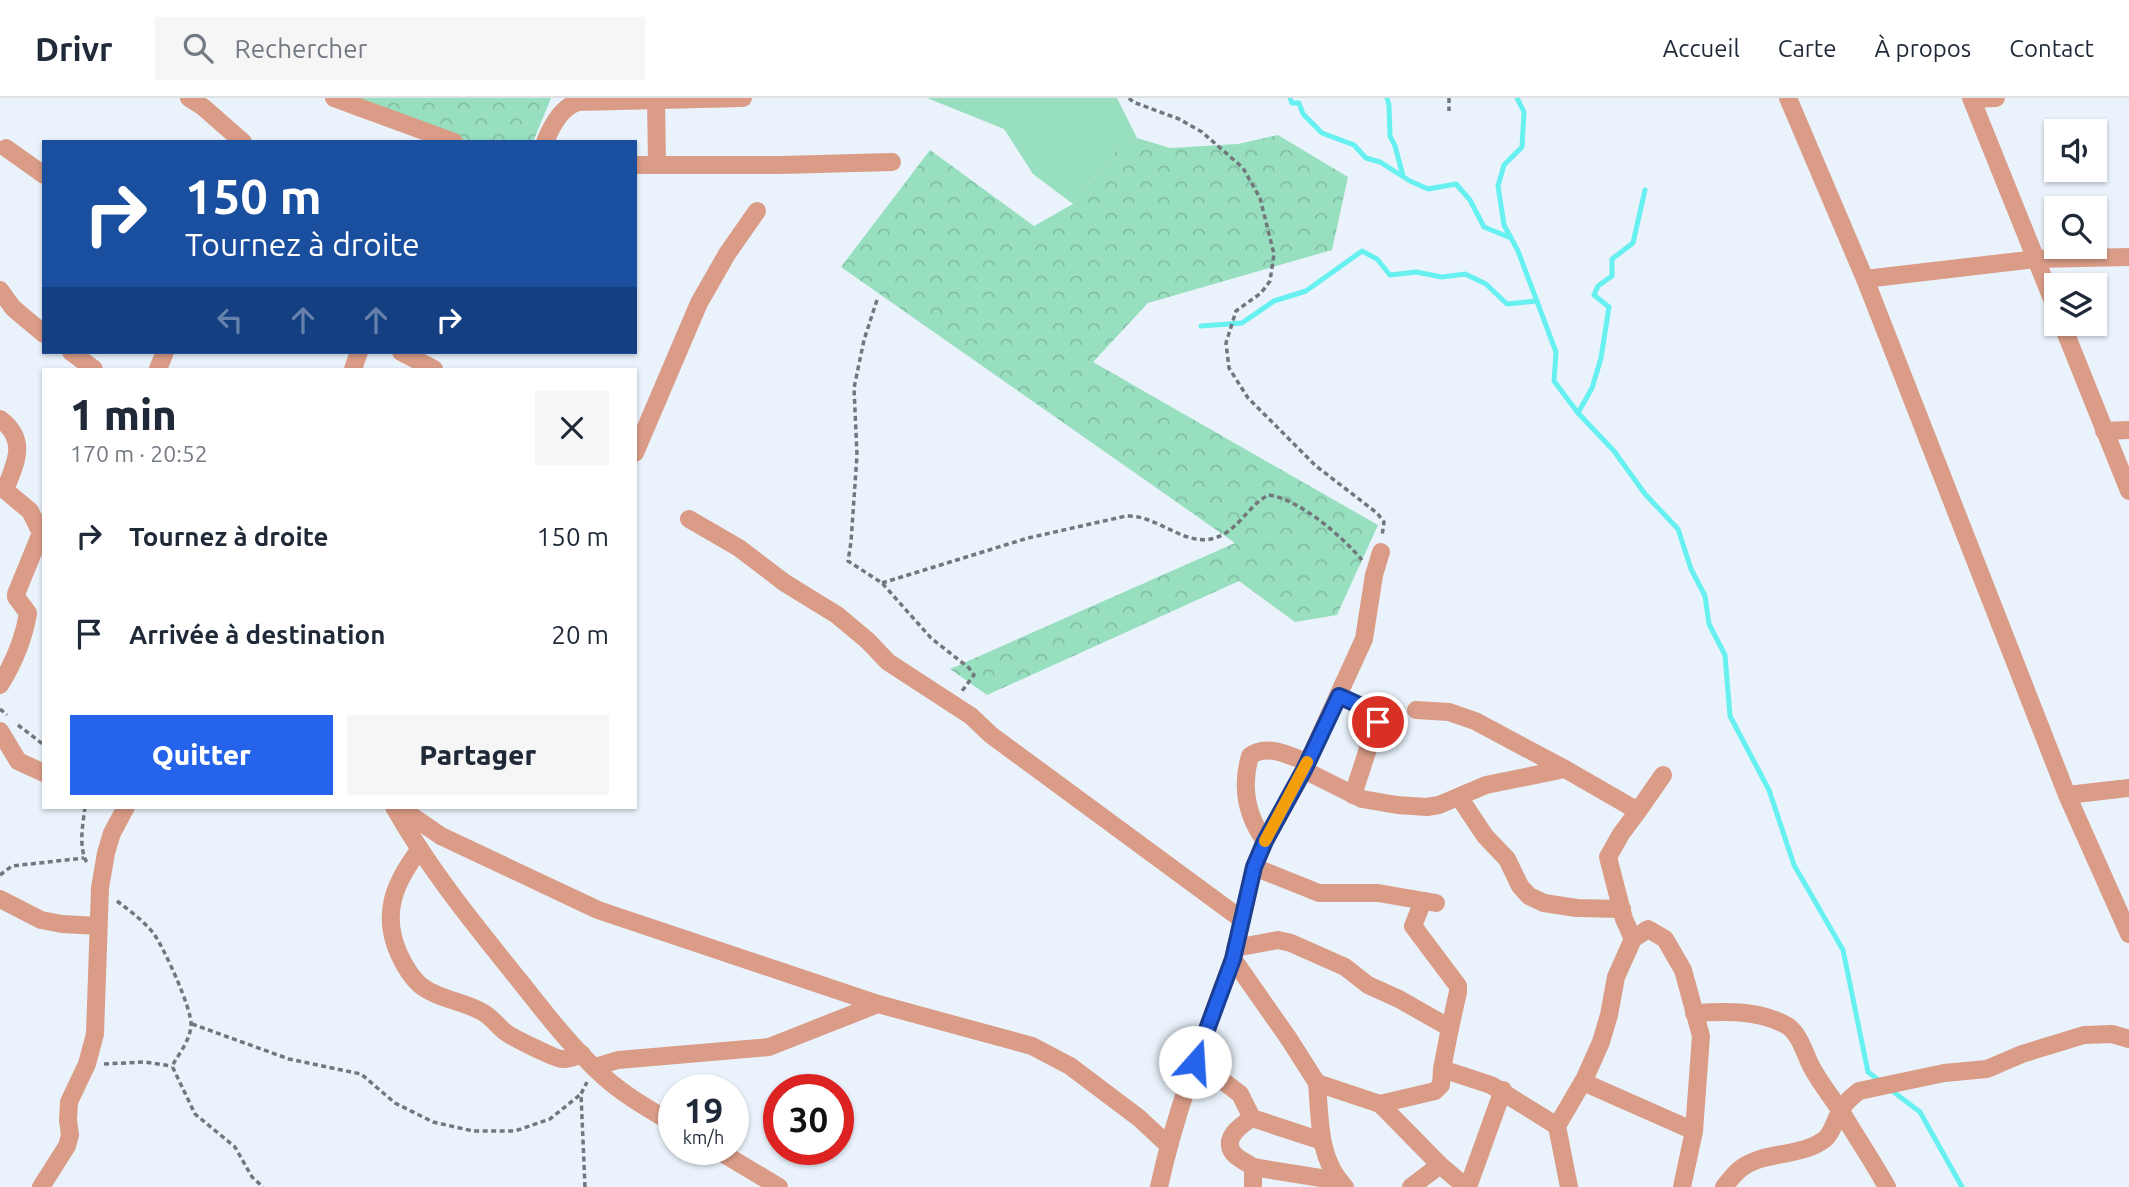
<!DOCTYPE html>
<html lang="fr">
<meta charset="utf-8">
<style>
body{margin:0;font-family:Ubuntu,sans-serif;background:#f6f6f7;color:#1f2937;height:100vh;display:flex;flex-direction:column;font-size:26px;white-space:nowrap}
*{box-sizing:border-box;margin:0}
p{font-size:23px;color:#747a83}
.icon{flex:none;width:38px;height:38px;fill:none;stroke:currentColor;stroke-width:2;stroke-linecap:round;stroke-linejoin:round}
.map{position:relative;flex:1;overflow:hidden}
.details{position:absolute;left:42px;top:270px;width:595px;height:441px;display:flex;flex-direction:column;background:#fff;border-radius:0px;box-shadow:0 2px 5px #0004}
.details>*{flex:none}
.top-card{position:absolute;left:42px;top:42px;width:595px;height:214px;border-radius:0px;box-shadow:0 2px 5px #0004;background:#1a4fa0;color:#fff;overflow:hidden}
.fabs{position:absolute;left:2044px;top:21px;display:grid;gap:14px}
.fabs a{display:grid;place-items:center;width:63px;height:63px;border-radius:0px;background:#fff;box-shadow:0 2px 5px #0004;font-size:35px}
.speed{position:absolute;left:658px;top:976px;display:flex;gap:14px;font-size:35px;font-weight:700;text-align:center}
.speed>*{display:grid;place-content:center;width:91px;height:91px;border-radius:50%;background:#fff;box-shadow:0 2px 5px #0004;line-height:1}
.speed small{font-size:18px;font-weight:400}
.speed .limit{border:10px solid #d22;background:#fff;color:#111}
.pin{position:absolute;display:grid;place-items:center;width:60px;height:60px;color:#fff;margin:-30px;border:4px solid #fff;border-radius:50%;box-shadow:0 2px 7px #0007}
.me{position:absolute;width:77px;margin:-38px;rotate:19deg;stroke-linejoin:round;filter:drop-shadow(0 0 5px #0008)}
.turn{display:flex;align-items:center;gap:24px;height:147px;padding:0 28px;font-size:32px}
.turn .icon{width:91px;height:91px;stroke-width:2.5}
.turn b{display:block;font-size:49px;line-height:60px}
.lanes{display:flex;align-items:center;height:66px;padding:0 28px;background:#0003;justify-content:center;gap:35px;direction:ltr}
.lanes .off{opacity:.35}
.round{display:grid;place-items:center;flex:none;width:74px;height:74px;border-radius:0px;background:#f6f6f7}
.summary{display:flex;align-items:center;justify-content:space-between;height:119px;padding:0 28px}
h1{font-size:42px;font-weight:800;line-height:52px}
.cta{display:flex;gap:14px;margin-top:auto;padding:14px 28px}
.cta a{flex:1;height:80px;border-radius:0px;background:#2563eb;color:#fff;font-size:28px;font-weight:800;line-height:80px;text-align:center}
.cta a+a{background:#f6f6f7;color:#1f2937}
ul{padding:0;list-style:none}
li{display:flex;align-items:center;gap:21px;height:98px;padding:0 28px}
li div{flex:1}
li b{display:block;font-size:26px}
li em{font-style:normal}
header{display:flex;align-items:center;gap:42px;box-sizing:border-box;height:98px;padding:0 35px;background:#fff;border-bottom:2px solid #e0e1e3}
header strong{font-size:33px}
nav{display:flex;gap:38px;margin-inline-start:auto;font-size:24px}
.search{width:490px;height:63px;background:#f6f6f7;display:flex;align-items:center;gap:18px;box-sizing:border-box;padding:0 24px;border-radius:0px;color:#747a83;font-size:26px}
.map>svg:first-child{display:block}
</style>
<header>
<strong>Drivr</strong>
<div class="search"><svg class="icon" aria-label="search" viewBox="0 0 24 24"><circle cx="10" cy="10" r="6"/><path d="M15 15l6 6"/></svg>Rechercher</div>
<nav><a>Accueil</a><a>Carte</a><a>À propos</a><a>Contact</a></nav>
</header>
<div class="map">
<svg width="2129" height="1089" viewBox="0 0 2129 1089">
<defs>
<pattern id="forest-crowns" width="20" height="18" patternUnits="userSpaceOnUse" patternTransform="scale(1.75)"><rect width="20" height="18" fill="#98dfc0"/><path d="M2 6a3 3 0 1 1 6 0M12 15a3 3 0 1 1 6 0" fill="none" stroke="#82bea4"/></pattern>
</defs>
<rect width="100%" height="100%" fill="#eaf3fc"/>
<path fill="#98dfc0" d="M927 0H1117L1137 40 1119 49 1073 106 1033 76 1004 31Z"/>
<g fill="url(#forest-crowns)">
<path d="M348 0H551L533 44H469Z"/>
<path d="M1278 37 1348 79 1332 152 1148 205 1093 264 1378 427 1337 517 1295 524 1239 483 987 597 950 571 1235 445 841 169 930 52 1034 128 1073 106 1119 49 1137 40 1170 50 1238 46Z"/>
</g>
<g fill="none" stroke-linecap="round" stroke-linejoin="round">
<g stroke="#67f0f0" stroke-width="5">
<path d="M1290 0 1292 5H1299L1303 16 1322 35 1354 47 1366 60 1380 64 1410 83 1428 91 1456 86 1470 102 1484 129 1511 140"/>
<path d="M1387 0 1389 7 1390 38 1395 48 1403 78"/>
<path d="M1517 0 1524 14 1522 49 1504 67 1498 88 1504 127 1518 153 1556 254 1554 283 1578 315 1614 353 1645 396 1678 431 1691 471 1705 498 1709 526 1725 557 1730 618 1769 692 1794 767 1843 852 1868 974 1881 984"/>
<path d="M1201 228 1242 225 1274 203 1306 193 1362 153 1377 161 1390 177 1416 174 1442 179 1465 176 1486 186 1507 206 1537 203"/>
<path d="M1578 315 1592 290 1601 260 1609 209 1594 197 1598 188 1612 178V161L1633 145 1645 92"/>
<path d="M1891 992 1920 1014 1962 1089"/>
</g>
<g stroke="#71777c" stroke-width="3.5" stroke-dasharray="5 3.5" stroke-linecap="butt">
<path d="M1129 0 1133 4 1179 21 1202 34 1243 70 1260 100 1274 156 1270 183 1261 195 1236 213 1226 245 1229 270 1248 300 1316 368 1377 415 1384 424 1382 438"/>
<path d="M1449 0V13"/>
<path d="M877 202 864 242 854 290 857 357 851 444 848 463 882 485 931 540 969 570 974 577 962 593"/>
<path d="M882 485 1028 440 1126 418C1159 416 1189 455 1222 437 1234 431 1242 420 1251 411 1256 405 1262 401 1268 397 1298 400 1343 439 1362 462"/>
<path d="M0 611 7 617"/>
<path d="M18 627 44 647"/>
<path d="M85 709C83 727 78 748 87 765"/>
<path d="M0 777 12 768 84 760"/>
<path d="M117 803C130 813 144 823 154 836 164 850 193 913 191 928 190 942 179 956 172 968L195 1016 235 1049 252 1079 263 1089"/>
<path d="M192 926 289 961 361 976 395 1005 433 1024 473 1033H515L550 1021 581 996"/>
<path d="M104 966 145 964 172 968"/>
<path d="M585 1089 581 996 587 984"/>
</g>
<g stroke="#da9c87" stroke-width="18">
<path d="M189 0 203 9 243 44"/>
<path d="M334 0 454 44"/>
<path d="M656 0 657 67"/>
<path d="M1788 0 1865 181 2067 697 2129 836"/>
<path d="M1971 0 2056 211"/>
<path d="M1972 1 1996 0"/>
<path d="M545 44C551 29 561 9 578 4L743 0"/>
<path d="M6 50 44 77"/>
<path d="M635 67H781L892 64"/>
<path d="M1865 181 2036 161 2129 159"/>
<path d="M0 192 13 210 44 236"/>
<path d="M2062 226 2129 393"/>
<path d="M71 254 94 271"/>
<path d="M401 254 434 271"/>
<path d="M158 271 165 254"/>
<path d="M353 271 359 254"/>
<path d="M0 321C28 342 16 364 5 392"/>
<path d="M2104 333 2129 332"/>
<path d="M635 355 699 205 727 156 757 113"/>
<path d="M0 388 30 413 41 435 16 496V499L28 515C24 540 13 566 0 587"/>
<path d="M689 421 739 450 785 485 837 517 868 543 888 564 971 618 991 637 1241 821"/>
<path d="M1381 454 1374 477 1364 541 1304 672 1265 743 1254 769 1233 861 1289 941 1317 985 1380 1006 1435 993 1441 987 1442 971 1491 987 1557 1028"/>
<path d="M1339 598 1370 612 1378 620 1353 697"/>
<path d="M1416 612 1449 614 1475 623 1565 671"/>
<path d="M0 633 18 663 44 675"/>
<path d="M1304 672 1362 701 1397 707 1427 709 1439 707 1486 687 1565 671 1638 713 1663 677"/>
<path d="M2067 697 2129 690"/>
<path d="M1459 699 1485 738 1507 761 1520 788 1529 798 1544 805 1577 810 1622 811"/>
<path d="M394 709C429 771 474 826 519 882 545 915 572 950 603 978 624 997 649 1011 674 1026"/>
<path d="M403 712 441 738 598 812 878 906 1032 948 1070 968 1139 1020 1168 1047"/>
<path d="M1265 743C1247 718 1241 689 1250 658 1266 645 1290 658 1307 664"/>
<path d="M420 751C394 785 381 816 399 856 404 867 411 879 420 887 439 902 465 903 484 915 492 920 497 927 504 933 509 938 556 961 562 961 569 962 576 958 582 956"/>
<path d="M1254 769 1319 795H1378L1436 805"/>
<path d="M0 801 41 822 62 826 98 828"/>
<path d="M1423 803 1413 828 1458 888V894L1450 930"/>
<path d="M1633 841 1624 821 1608 759 1621 736 1638 713"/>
<path d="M1235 850 1278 842 1291 845 1345 869 1368 887 1399 901 1450 930 1442 971"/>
<path d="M1694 915C1724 913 1757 912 1784 926 1798 932 1804 953 1810 966 1819 984 1831 998 1842 1015 1857 1040 1873 1064 1887 1089"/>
<path d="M1202 942 1213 972 1219 980 1240 996 1252 1020 1322 1043"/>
<path d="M595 969 618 962 769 949 878 906"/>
<path d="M1583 984 1694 1033"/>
<path d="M1317 985C1320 1020 1318 1062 1345 1089"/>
<path d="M1380 1006 1440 1067 1466 1089"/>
<path d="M1252 1020C1241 1027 1221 1041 1234 1056 1238 1061 1248 1065 1253 1069"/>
<path d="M717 1052 779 1089"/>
<path d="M41 1089 67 1048 70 1037 68 1022 69 1004 87 966 95 936 100 790 106 755 112 735 126 709"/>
<path d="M1159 1089C1176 1011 1205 936 1233 861"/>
<path d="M1253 1089V1069L1339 1083"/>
<path d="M1411 1089 1440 1067"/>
<path d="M1468 1089 1503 992"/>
<path d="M1569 1089 1557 1028 1585 980 1601 944 1609 917 1616 879 1633 841 1648 831 1665 841 1683 872 1701 938 1694 1033 1682 1089"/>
<path d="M1724 1089C1730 1082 1735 1074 1743 1069 1766 1053 1802 1059 1825 1041 1833 1034 1835 1021 1841 1012 1845 1004 1852 999 1859 993L1944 975 1987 971 2022 956 2084 937 2112 936 2129 941"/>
</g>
</g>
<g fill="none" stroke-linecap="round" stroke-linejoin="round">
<defs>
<path id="route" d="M1195 964 1233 861 1254 769 1265 743 1304 672 1339 598 1370 612 1378 621V624"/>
</defs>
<use href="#route" stroke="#184099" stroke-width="18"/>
<use href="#route" stroke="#2563eb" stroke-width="12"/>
<path stroke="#f59e0b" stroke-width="12" d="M1265 743 1307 664"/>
</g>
</svg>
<div class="fabs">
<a><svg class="icon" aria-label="sound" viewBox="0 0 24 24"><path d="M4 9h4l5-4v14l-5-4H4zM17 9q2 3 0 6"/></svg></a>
<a><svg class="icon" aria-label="search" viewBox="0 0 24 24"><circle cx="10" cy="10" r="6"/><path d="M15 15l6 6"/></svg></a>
<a><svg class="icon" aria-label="layers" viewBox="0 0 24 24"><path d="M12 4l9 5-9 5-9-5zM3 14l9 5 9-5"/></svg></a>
</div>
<div class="speed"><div>19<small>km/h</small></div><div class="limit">30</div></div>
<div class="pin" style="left:1378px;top:624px;background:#d93025"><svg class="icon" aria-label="arrive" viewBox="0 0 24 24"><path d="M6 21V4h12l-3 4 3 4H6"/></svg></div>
<svg class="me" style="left:1195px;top:964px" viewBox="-20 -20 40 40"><circle r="19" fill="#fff"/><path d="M0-13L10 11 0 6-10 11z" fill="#2563eb"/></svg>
<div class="top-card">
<div class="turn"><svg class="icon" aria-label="right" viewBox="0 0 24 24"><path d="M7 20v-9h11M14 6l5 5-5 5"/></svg><div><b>150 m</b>Tournez à droite</div></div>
<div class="lanes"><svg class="icon off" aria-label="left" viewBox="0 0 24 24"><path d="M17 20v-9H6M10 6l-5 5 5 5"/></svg><svg class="icon off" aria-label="ahead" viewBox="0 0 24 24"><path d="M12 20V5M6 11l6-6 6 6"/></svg><svg class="icon off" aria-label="ahead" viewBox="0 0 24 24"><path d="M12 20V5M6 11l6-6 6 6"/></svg><svg class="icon" aria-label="right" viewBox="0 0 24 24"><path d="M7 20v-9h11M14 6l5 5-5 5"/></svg></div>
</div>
<section class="details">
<div class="summary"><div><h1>1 min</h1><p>170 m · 20:52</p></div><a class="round"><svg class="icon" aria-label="close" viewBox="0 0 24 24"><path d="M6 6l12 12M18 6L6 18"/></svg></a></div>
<ul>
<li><svg class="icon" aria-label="right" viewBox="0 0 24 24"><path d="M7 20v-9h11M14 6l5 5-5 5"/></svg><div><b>Tournez à droite</b></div><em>150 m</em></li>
<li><svg class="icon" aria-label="arrive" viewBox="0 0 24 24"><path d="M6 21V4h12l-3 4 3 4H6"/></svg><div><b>Arrivée à destination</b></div><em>20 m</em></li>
</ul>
<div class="cta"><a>Quitter</a><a>Partager</a></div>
</section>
</div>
